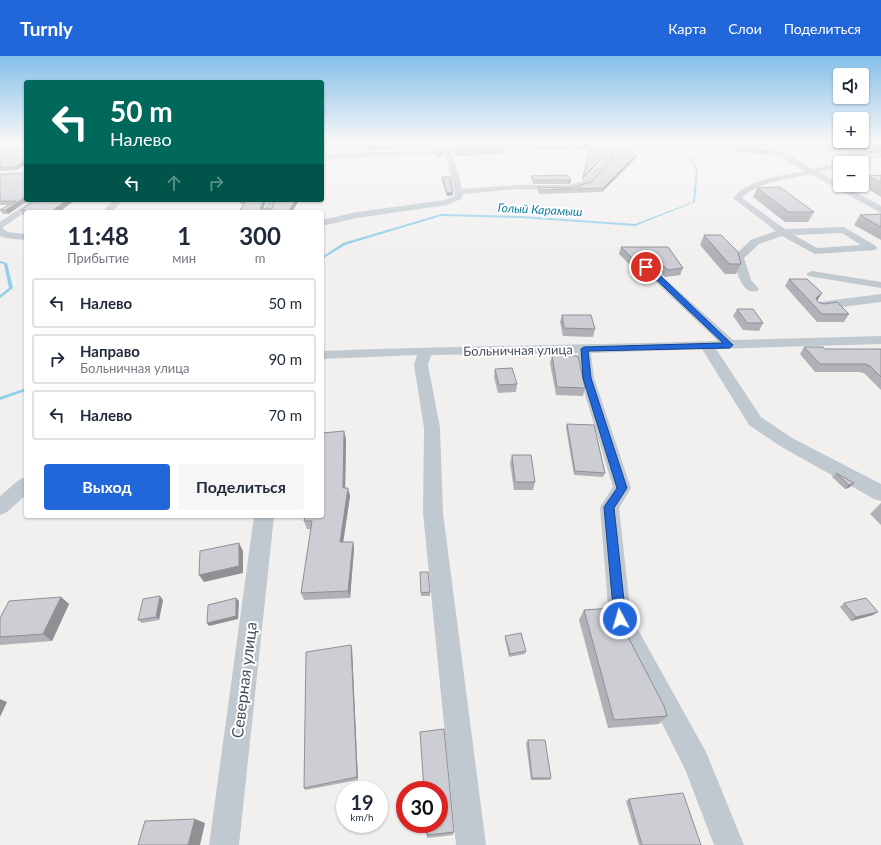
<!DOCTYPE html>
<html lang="ru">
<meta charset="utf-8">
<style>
body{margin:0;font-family:Lato,sans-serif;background:#f6f6f7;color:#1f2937;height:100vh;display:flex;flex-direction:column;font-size:15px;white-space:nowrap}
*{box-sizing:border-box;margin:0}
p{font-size:13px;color:#747a83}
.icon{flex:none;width:22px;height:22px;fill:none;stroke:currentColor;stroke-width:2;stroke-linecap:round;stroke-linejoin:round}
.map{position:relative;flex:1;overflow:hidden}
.side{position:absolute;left:24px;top:154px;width:300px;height:308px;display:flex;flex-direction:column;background:#fff;border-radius:4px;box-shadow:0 1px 3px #0004}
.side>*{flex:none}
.top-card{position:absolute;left:24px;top:24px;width:300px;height:122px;border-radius:4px;box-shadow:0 1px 3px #0004;background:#00695c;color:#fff;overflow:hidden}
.tools{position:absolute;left:833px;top:12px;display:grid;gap:8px}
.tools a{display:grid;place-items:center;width:36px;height:36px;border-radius:4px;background:#fff;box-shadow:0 1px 3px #0004;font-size:20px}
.speed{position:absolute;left:336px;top:725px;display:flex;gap:8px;font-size:20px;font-weight:700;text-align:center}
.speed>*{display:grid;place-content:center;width:52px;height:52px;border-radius:50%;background:#fff;box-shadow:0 1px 3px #0004;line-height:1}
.speed small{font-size:10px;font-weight:400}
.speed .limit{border:6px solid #d22;background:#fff;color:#111}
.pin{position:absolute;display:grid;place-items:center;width:34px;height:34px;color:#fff;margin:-17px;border:2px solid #fff;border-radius:50%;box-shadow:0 1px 4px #0007}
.me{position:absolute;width:44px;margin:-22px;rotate:354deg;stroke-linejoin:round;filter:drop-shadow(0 0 3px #0008)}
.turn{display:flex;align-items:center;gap:14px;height:84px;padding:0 20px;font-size:18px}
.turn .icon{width:52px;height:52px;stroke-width:2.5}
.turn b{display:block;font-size:28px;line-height:34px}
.lanes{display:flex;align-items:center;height:38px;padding:0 20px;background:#0003;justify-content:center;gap:20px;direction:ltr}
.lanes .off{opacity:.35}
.eta{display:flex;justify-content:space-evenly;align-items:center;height:68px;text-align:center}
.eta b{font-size:24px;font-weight:700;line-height:28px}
.primary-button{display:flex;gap:8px;margin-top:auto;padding:8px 20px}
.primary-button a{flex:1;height:46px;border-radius:4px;background:#2167da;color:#fff;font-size:16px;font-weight:700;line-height:46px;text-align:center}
.primary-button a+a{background:#f6f6f7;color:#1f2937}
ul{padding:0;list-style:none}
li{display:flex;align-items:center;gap:12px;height:50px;margin:0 8px 6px;padding:0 12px;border:2px solid #e0e1e3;border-radius:4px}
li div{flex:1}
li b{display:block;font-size:15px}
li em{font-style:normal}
header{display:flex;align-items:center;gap:24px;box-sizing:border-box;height:56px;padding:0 20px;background:#2167da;color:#fff}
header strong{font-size:19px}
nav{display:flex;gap:22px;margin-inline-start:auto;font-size:14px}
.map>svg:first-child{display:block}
</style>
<header>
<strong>Turnly</strong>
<nav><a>Карта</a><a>Слои</a><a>Поделиться</a></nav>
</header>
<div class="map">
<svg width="881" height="789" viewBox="0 0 881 789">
<rect width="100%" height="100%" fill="#f2efef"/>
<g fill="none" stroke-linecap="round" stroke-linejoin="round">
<g fill="#8fd0e8" fill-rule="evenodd">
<path d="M676 86H678L698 112 695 146 635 170 522 162 441 160 345 189 322 203V201L343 187 441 158 522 160 635 168 693 146 696 112Z"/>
<path d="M0 205 7 207 13 232 0 242V239L9 232 4 208 0 207Z"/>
<path d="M26 332V335L0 344V341Z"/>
</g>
<g fill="#c0c9d0" fill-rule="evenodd">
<path d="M566 86H608L610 107 589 129 568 135 517 133 463 138 461 143 447 149 357 162 322 170V164L357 156 445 144 454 140 455 136 445 97 322 103V99ZM602 88V106L583 125 568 129H517L462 133 452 96Z"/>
<path d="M723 86H737L765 92 770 86H777L772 93 784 96 813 113 840 107H841L840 111 819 116 881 150V157L811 118C791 122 756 127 742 142L785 173 844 171 876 190 877 192 876 194 815 198 782 180 759 188 744 202 751 224 759 233 757 235C741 240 736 212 733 201L751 184 776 175 733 142C746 124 783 119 805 115L778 100ZM842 177 861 189 817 192 794 179Z"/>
<path d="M881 97V101L857 107H843L844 105Z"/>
<path d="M881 124V128L862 129H860H862V125Z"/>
<path d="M32 144H42L2 172 8 176 26 178V184L5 182 0 180V166Z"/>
<path d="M114 144H123L112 156H102Z"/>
<path d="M268 144H276L272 156H262Z"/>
<path d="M646 208 650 209 733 284 881 280V288L716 293 761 361 792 382 881 428V445L874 443 780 390 749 369 702 293 591 297 594 322 631 432 619 452 631 561 706 696 744 789H714L685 713 609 563 600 451 613 431 580 322 578 297 431 299 428 309 440 372 443 457 486 789H456L423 457 424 372 414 309 417 299 322 303V295C454 290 586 289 718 285L642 213 641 211Z"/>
<path d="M812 215 881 226V232L808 220 806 218Z"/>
<path d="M881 238V246L819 254 815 253 813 250 815 247 819 246Z"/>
<path d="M26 421V439L7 456 0 459V440L20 423Z"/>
<path d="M254 460H274L239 789H209Z"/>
</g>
</g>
<g fill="#afb1b6">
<path d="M0 86H26L16 114 0 115Z"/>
<path d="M367 86H499V88L367 95Z"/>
<path d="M524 86H538L524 87Z"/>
<path d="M609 86H629L627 93 636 99 635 103 602 136 539 138 538 135V131L569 132H580L591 126 611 105Z"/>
<path d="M711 86H726L725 88 717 89Z"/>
<path d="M744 86H765L766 88 764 90Z"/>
<path d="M814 86H881V96L844 103Z"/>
<path d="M601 87V103L600 105 582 124 590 93H531V91Z"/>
<path d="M732 87 767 96 766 99 736 95 731 89Z"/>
<path d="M454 93 506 94 505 98 455 100Z"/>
<path d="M435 96 444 98V100L436 101Z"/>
<path d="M0 117 2 118 26 144H29L8 158H3L0 154 9 149H0Z"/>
<path d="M567 119 571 127 568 128H533L531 123V120Z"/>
<path d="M881 119V141L863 130 869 120Z"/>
<path d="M442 121 453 139 447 140 442 124Z"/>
<path d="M757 132 814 156 808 166H785L753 141Z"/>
<path d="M36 144H75L59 156H26V159H23L21 154Z"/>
<path d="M125 144H150L148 145 125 146Z"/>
<path d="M239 144H266L263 153H272L299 144 292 156H239L244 148H241Z"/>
<path d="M881 158V184L854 169 860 159Z"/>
<path d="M704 179 741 208 736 218H725L700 189Z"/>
<path d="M621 191H668L683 212 680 219 665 221 651 208 646 207 644 208 652 215 650 222 644 223 619 198Z"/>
<path d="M789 223 822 237 817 244 818 246 849 258 844 266H817L785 230Z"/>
<path d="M737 253 763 267 759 275 743 274 733 260Z"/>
<path d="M562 259 595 273 593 281 563 280 560 266Z"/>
<path d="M804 291 825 293H881V334L864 317 859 316H815L800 298Z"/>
<path d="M552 299 585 332 583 340 556 339 550 307Z"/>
<path d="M495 313 517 328 516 336 498 337 494 321Z"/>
<path d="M567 368 605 417 603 421 574 419 566 372Z"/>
<path d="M346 383 345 432 350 440 343 486H353L354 493 350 542 304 544 301 537 311 473H307L304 465Z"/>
<path d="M512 399 535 426 533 434H514L510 407Z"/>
<path d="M836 417 854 427 850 431 845 433 832 421Z"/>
<path d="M881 447V469L870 458Z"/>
<path d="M420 516 430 536V540H421Z"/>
<path d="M61 541 69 548 52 585 0 589V562Z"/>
<path d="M163 544 159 564 142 567 138 564Z"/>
<path d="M844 547 873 559 851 565 840 551Z"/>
<path d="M584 554 667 660 659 668 608 672 579 564Z"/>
<path d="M505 580 526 595 525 598 509 601 505 583Z"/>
<path d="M351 589 352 592 358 724 305 734 304 732Z"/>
<path d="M528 684 551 722 550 724H531L526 687Z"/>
<path d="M629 743 701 789H639L626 745Z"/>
<path d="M426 768 454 776 453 779 427 782Z"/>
</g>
<g fill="#8f9094">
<path d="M324 86H327L322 96V91Z"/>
<path d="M718 86H726L725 88 717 89Z"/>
<path d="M881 88V96L844 103 849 94Z"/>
<path d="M636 99 635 103 602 136 603 132Z"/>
<path d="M601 103 600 105 582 124 583 121Z"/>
<path d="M26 104V109L16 114 14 111Z"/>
<path d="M568 124H571V127L568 128Z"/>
<path d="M453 136V139L447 140V137Z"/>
<path d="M26 140V144H29L8 158 6 154Z"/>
<path d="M67 144H75L59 156H52V155Z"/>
<path d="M264 144H266L262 156 260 153Z"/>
<path d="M296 144H299L292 156H289Z"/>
<path d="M649 199 646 207 640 210 642 203Z"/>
<path d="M822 237 817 245 816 242Z"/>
<path d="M344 375 346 383 345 440 343 432Z"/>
<path d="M854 427 850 431 845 433 849 429Z"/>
<path d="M348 432 350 440 342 494 340 486Z"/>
<path d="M353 486 354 493 350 542 348 535Z"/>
<path d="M239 487 243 495V517L204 526 199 519Z"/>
<path d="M160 540 163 544 159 564 156 561Z"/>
<path d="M61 541 69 548 52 585 43 578Z"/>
<path d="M236 542 239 545 238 563 209 570 207 567Z"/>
<path d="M878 556 873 559 851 565 856 561Z"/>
<path d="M351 589 352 592 358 724 357 721Z"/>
<path d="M0 643 7 646 0 661Z"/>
<path d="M195 763 205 767 200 789H188Z"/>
</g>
<g fill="#ccced4" stroke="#8f9094">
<path d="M0 86H26V104L14 111H0Z"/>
<path d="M322 86H324L322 91Z"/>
<path d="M367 86H471L367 91Z"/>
<path d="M610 86H629L627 92 636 99 603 132 540 134 538 131 569 132 578 130 580 132V129L591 126 612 104Z"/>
<path d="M758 86H765L766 88Z"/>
<path d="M835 86H881V88L849 94Z"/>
<path d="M601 87V103L583 121 591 90 531 91Z"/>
<path d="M732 87 767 96 737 93Z"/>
<path d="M503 91 506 94 455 96 454 93Z"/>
<path d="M435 96H444V98H436Z"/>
<path d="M26 117V140L6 154H0L16 145H0V119L3 118Z"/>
<path d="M567 119 571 124H534L531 120Z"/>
<path d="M881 119V127L869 120Z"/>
<path d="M442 121H450L453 136 447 137Z"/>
<path d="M780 131 814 156H789L757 132Z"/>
<path d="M36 144H67L52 155 21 154Z"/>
<path d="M246 144H264L260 153H272L275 144H296L289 155 239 156Z"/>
<rect x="190" y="155" width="19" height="1"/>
<path d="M881 158V171L860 159Z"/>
<path d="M704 179H721L738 196 741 208H729Z"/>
<path d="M621 191H668L683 212 668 214 653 201 649 199 642 203 643 207 652 215 646 216Z"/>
<path d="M789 223H807L822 237 816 242 818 246 824 248 837 246 849 258H822Z"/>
<path d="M737 253H753L763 267H747Z"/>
<path d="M562 259H591L595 273 564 272Z"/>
<path d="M804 291H823L825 293H881V321L870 310 865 308H820Z"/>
<path d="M552 299 578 300 585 332 557 331Z"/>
<path d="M512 312 517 328 499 329 495 313Z"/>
<path d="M567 368 594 369 605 417 575 415Z"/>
<path d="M344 375 343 432H348L340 486H353L348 535 301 537 312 465H304L305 460H322V377Z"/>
<path d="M512 399H531L535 426H515Z"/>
<path d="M836 417 854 427 849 429Z"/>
<path d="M239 487V510L199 519 200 495Z"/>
<path d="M420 516H428L430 536 421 537Z"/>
<path d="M160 540 156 561 138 564 143 543Z"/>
<path d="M61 541 43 578 0 581V562L9 545Z"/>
<path d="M236 542V560L207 567 208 549Z"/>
<path d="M866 542 878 556 856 561 844 547Z"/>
<path d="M613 552 664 650 667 660 614 664 584 554Z"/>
<path d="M521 577 526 595 510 598 505 580Z"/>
<path d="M351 589 357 721 304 732 306 596Z"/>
<path d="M444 673 454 776 427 779 426 768H439V734H424L420 676Z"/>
<path d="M528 684H545L551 722H532Z"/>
<path d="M683 737 701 789H642L629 743Z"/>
<path d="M195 763 188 789H138L145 765Z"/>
</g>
<linearGradient id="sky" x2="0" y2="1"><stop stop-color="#84bfe8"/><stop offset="0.44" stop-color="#f9f8f8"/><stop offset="1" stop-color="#f9f8f8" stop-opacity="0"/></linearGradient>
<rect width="881" height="196" fill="url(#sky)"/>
<path fill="#2167da" stroke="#15438e" d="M644 209H649L733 289 730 292 588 295 591 322 627 432 614 452 626 563 625 567 620 569 616 567 614 563 604 451 617 432 583 322 581 293 584 291 723 287 644 212Z"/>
<g text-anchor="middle" stroke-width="4" stroke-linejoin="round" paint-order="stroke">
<g font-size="12" font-style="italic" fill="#137da4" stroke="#fff">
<text transform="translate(540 154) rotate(3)" y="4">Голый Карамыш</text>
</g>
<g font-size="13" fill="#48515c" stroke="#fff">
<text transform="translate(518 294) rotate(-1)" y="5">Больничная улица</text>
</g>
<g font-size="16" fill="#48515c" stroke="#fff">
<text transform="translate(244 624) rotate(-83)" y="6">Северная улица</text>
</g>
</g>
</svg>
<div class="tools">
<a><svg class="icon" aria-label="sound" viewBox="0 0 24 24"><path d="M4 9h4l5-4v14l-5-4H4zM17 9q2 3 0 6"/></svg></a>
<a>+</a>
<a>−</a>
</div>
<div class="speed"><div>19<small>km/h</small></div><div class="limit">30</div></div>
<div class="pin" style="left:646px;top:211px;background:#d93025"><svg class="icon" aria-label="arrive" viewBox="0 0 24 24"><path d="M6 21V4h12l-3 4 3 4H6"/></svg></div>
<svg class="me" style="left:620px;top:563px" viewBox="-20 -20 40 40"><circle r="17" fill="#2167da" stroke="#fff" stroke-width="3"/><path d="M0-11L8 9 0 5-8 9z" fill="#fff"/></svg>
<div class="top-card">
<div class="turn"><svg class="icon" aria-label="left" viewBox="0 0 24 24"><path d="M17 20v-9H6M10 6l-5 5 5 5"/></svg><div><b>50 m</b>Налево</div></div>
<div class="lanes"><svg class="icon" aria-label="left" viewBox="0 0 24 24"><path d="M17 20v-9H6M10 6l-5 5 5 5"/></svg><svg class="icon off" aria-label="ahead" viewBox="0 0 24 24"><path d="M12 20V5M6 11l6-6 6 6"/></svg><svg class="icon off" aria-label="right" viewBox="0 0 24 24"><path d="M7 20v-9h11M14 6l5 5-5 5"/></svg></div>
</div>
<section class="side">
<div class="eta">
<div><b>11:48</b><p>Прибытие</p></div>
<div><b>1</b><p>мин</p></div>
<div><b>300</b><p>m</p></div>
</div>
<ul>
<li><svg class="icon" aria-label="left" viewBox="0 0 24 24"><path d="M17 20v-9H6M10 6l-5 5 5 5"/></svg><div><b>Налево</b></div><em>50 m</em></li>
<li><svg class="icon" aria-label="right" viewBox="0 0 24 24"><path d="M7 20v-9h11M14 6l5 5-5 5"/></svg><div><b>Направо</b><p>Больничная улица</p></div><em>90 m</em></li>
<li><svg class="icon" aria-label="left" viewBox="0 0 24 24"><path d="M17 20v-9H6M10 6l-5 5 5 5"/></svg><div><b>Налево</b></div><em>70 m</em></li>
</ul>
<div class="primary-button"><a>Выход</a><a>Поделиться</a></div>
</section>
</div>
